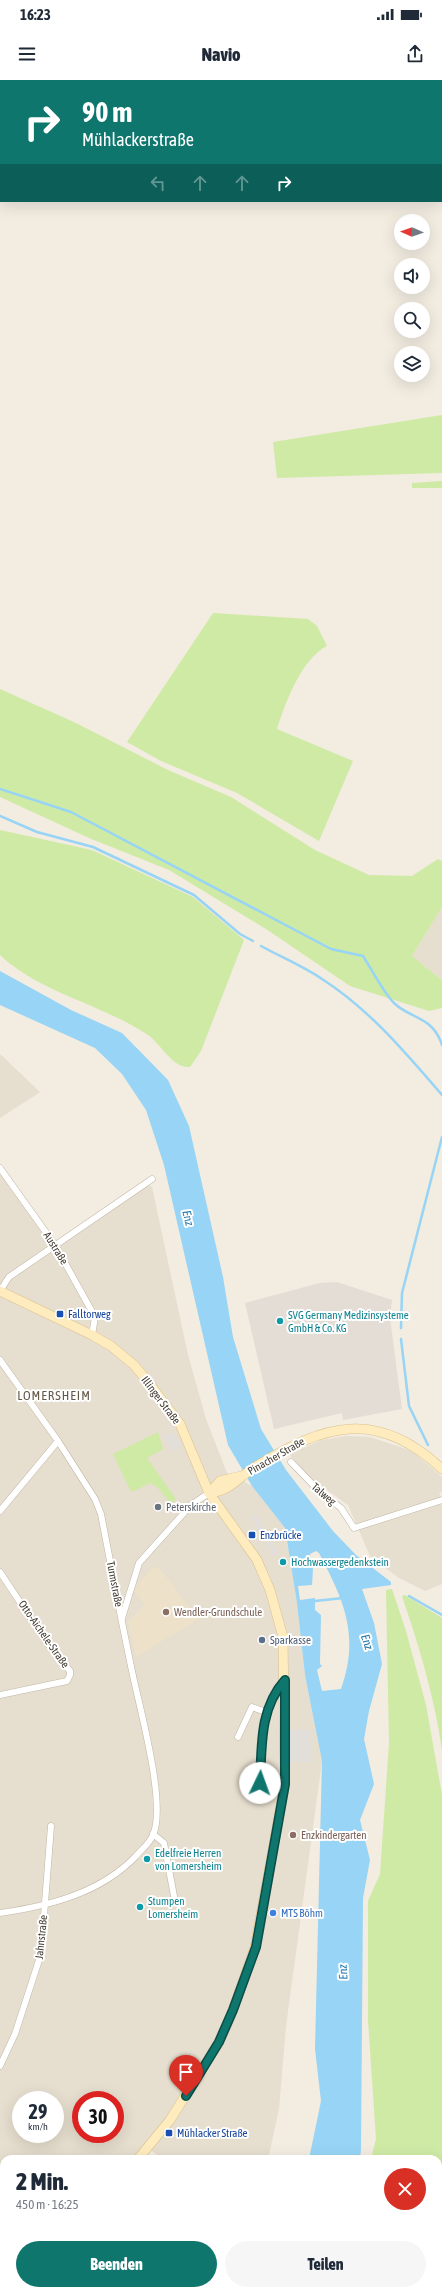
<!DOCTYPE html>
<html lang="de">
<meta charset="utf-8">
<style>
body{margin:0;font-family:"Asap Condensed",sans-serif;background:#f6f6f7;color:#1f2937;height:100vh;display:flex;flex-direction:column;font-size:15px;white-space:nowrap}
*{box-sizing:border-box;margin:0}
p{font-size:13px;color:#747a83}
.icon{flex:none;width:22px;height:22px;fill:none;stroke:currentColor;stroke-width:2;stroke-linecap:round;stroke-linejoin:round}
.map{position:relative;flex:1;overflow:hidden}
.panel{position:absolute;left:0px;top:2075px;width:442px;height:140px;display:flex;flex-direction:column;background:#fff;border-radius:12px 12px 0 0;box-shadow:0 4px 16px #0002}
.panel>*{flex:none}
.guide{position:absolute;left:0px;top:0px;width:442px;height:122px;box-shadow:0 4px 16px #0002;background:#0f766e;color:#fff;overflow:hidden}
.needle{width:26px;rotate:272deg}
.fabs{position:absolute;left:394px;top:134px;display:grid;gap:8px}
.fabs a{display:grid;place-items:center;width:36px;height:36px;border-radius:50%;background:#fff;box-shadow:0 4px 16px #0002;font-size:20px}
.speed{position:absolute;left:12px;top:2011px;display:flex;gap:8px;font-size:20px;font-weight:700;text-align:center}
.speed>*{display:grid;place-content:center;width:52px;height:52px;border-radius:50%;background:#fff;box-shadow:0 4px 16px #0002;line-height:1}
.speed small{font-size:10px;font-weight:400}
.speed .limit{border:6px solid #d22;background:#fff;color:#111}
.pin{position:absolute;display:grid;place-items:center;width:34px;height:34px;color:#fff;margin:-41px -17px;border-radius:50% 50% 50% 0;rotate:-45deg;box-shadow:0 0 4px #0007}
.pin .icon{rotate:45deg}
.me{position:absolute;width:44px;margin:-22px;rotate:3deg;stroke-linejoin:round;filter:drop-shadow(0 0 3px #0008)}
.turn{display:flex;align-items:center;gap:14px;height:84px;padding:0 16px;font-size:18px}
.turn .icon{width:52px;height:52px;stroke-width:2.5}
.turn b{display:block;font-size:28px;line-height:34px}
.lanes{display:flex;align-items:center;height:38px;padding:0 16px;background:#0003;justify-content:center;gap:20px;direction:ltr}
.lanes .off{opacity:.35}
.round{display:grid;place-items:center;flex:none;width:42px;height:42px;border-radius:21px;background:#f6f6f7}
.head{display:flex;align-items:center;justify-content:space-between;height:68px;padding:0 16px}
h1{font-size:24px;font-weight:800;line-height:30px}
.primary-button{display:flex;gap:8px;margin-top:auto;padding:8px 16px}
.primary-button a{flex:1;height:46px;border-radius:24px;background:#0f766e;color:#fff;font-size:16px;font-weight:800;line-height:46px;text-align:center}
.primary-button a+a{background:#f6f6f7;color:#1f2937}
.status{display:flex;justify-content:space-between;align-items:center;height:28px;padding:0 20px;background:#fff;direction:ltr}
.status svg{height:11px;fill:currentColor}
header{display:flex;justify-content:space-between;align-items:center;height:52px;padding:0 16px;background:#fff;font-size:18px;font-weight:800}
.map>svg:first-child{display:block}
</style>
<div class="status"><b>16:23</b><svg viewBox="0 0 49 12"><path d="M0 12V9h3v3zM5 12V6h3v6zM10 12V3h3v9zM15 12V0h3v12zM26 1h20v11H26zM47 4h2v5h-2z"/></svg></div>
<header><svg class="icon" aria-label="menu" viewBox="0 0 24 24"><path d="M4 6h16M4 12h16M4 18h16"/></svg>Navio<svg class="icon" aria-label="share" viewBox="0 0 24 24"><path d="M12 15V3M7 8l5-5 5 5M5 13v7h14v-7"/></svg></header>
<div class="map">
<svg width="442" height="2215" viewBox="0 0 442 2215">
<rect width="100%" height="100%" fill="#f2ece1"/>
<g fill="#e6dece" fill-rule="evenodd">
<path d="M442 827V900L412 876Z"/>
<path d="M0 974 40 1012 0 1038Z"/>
<path d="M0 1093 53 1168 146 1104 152 1107 188 1275 206 1339 227 1393 252 1406 285 1448 297 1523 305 1595 322 1681 286 1946 279 2029 268 2079H162L151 2070 142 2079H4V2211H23L20 2215H0ZM21 2020H55V2054H21ZM81 2020H115V2054H81Z"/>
<path d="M347 1356 370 1357 412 1371 442 1397V1411L439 1413 442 1420V1504L425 1511 399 1498 370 1476 348 1425 309 1397 289 1374 322 1360Z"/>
</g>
<path fill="#f7e1c9" d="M23 2211H236L233 2215H20Z"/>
<path fill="#e3ddd6" d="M337 1202 392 1220 390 1238 402 1329 343 1340 342 1333 274 1349 245 1223 320 1203Z"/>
<path fill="#ede1c9" d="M158 1486 199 1539 136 1577 128 1542 145 1525 133 1510 150 1490Z"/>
<g fill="#cfeaa5">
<path d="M442 335V393L277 398 273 362Z"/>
<path d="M442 401V408H412V403Z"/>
<path d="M213 533 308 539 317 546 327 566C302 578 285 623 277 649L353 681 319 761 237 713 161 681 127 662Z"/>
<path d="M0 609 76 643 168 690 231 717 315 770 369 795 412 796 438 779 442 781V827L412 876 442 900V928L429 931 350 906 266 849 169 790 89 758 0 717Z"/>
<path d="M0 750 92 770 193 817 244 860 201 971 190 987C173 989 161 964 148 955 102 924 40 913 0 875Z"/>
<path d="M158 1352 163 1369 147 1378 176 1419 171 1424 159 1409 151 1403 131 1412 113 1374Z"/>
<path d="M392 1509 406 1551 426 1625 442 1715V2186H438V2079H371L376 2059 368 1940V1821L380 1794 389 1663 386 1510Z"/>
<path d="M405 1515 442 1538V1671C435 1619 419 1566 402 1516Z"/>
</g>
<g fill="#e2deda">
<path d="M173 1352 182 1365 172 1372 164 1357Z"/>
<path d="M256 1434 279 1474 274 1476 250 1436Z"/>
<path d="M290 1650H311L312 1682H290Z"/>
</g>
<g fill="#97d4f5" fill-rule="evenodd">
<path d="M0 891 71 930 122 953 168 1000 189 1046 223 1197 233 1257 261 1349 286 1390 333 1451 356 1475 391 1502V1505L362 1509 374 1543 382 1584 369 1631 364 1659 374 1704 360 1740 370 1780 363 1818 361 2069 360 2079H309L321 2021 315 1969 322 1681 305 1595 297 1523 285 1448 252 1406 228 1365 164 1085 146 1030 122 994 95 968 0 925ZM316 1471 319 1473C344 1521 360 1555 341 1609L322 1611 317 1590 322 1586 320 1584 321 1535 315 1530V1518L300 1520 298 1506 312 1505 313 1489 311 1484 310 1474Z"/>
<path d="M260 2211H312L311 2215H258Z"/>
</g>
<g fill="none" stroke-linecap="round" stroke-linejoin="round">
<g stroke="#97d4f5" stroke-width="2.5">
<path d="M0 709 71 732 331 869 363 876C372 890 383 912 394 923 410 939 433 936 442 965"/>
<path d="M0 736 37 752 93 767 194 815 240 854 253 861"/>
<path d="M261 866C281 877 303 886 322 899 369 929 406 973 442 1015"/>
<path d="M401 1248 402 1213 442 1057"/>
<path d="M401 1259 409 1326 428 1365"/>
<path d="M409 1516 442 1535"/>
<path d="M313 1523 315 1521 343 1518"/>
<path d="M438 2199 442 2200"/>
<path d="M341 2215 345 2211"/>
</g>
<defs>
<g id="street">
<path d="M0 1088 55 1165 95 1237 92 1255"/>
<path d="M0 1211 9 1197 152 1099"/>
<path d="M0 1280 58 1361 95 1419 101 1434C111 1486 121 1539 132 1591 139 1626 167 1724 153 1755 150 1763 142 1769 136 1776 101 1813 49 1826 0 1833"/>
<path d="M291 1382 319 1411 341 1428 354 1448 442 1420"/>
<path d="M0 1431 58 1361"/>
<path d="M0 1492 47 1563 70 1591V1595L67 1601 0 1615"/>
<path d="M122 1538 139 1483 191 1425 209 1413"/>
<path d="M238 1657 252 1627 266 1632"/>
<path d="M258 1707 261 1703C262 1668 259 1629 284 1601"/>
<path d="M153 1754 164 1763 174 1816"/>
<path d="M0 1986 15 1954 41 1874 51 1746"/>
</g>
<g id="secondary">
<path d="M0 1211 92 1255 111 1266 134 1285 149 1303 180 1344 209 1413 257 1480 270 1510 283 1557 285 1704 255 1867 233 1930 219 1962 170 2040 138 2079"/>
<path d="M209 1413C231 1411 237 1398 255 1387 324 1344 377 1328 442 1389"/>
<path d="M209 1413 220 1401 241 1396"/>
<path d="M14 2215 18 2211"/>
</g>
</defs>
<use href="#street" stroke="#c0b6a6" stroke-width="7"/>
<use href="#secondary" stroke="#d9c18e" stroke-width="10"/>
<use href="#street" stroke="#fff" stroke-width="6"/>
<use href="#secondary" stroke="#ffecbe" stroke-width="9"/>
</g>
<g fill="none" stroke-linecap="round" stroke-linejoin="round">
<defs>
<path id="route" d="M186 2016 219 1962 233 1930 256 1867 285 1704V1600C259 1629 262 1667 260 1703"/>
</defs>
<use href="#route" stroke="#0a4d48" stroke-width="10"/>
<use href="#route" stroke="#0f766e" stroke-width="7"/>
</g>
<g fill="#1a4fb4" stroke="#fff" stroke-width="1.5">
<rect x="56" y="1230" width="8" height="8" rx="2"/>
<rect x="248" y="1451" width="8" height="8" rx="2"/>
<rect x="165" y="2049" width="8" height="8" rx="2"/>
</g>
<g fill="#0f9aa8" stroke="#fff" stroke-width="1.5">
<circle cx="280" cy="1241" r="4"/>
<circle cx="283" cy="1482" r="4"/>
<circle cx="147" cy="1779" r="4"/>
<circle cx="140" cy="1827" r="4"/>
</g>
<circle fill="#6b7280" stroke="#fff" stroke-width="1.5" cx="158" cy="1427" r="4"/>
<g fill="#8d6e63" stroke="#fff" stroke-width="1.5">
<circle cx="166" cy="1532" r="4"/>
<circle cx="293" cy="1755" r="4"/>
</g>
<circle fill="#5c6f8a" stroke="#fff" stroke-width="1.5" cx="262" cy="1560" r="4"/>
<circle fill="#3f7fe0" stroke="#fff" stroke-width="1.5" cx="273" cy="1833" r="4"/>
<g text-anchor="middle" stroke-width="4" stroke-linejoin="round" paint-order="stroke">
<g font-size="11" fill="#433b31" stroke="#fff">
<text transform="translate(56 1168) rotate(58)" y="4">Austraße</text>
<text transform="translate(161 1320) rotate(53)" y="4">Illinger Straße</text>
<text transform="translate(276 1376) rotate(-30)" y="4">Pinacher Straße</text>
<text transform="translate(324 1414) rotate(40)" y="4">Talweg</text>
<text transform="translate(115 1504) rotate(79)" y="4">Turmstraße</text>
<text transform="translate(44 1554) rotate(55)" y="4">Otto-Aichele-Straße</text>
<text transform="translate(41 1857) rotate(-84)" y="4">Jahnstraße</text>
</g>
<g font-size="11" fill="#164399" stroke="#fff" text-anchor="start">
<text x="68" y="1238">Falltorweg</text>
<text x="260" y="1459">Enzbrücke</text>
<text x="177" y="2057">Mühlacker Straße</text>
</g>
<g font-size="11" fill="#0d838f" stroke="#fff" text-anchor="start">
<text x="288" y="1239">SVG Germany Medizinsysteme<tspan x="288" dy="13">GmbH &amp; Co. KG</tspan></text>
<text x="291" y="1486">Hochwassergedenkstein</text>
<text x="155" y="1777">Edelfreie Herren<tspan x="155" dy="13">von Lomersheim</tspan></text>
<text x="148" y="1825">Stumpen<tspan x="148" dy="13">Lomersheim</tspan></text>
</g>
<g font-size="11" fill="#5b616d" stroke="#fff" text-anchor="start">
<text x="166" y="1431">Peterskirche</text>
</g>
<g font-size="11" fill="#785e54" stroke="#fff" text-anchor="start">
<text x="174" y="1536">Wendler-Grundschule</text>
<text x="301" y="1759">Enzkindergarten</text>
</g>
<g font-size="11" fill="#4e5e75" stroke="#fff" text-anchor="start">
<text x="270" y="1564">Sparkasse</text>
</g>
<g font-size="11" fill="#366cbe" stroke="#fff" text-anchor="start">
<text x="281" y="1837">MTS Böhm</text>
</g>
<g font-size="12" font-style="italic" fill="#237aae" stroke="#fff">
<text transform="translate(188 1138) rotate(76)" y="4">Enz</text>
<text transform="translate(367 1562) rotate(71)" y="4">Enz</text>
<text transform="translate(343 1892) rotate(-93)" y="4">Enz</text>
</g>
<g font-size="13" letter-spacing="1" fill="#675948" stroke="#fff">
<text x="54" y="1320">LOMERSHEIM</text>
</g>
</g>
</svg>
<div class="fabs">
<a><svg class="needle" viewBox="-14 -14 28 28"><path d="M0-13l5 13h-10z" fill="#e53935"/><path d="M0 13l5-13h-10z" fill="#747a83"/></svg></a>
<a><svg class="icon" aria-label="sound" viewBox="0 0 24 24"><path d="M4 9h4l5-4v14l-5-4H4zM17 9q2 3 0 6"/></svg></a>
<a><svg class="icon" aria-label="search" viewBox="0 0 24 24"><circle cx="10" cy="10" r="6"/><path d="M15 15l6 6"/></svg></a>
<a><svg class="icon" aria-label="layers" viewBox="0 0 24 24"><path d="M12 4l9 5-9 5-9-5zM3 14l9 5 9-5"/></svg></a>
</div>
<div class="speed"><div>29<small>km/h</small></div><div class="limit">30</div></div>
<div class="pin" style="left:186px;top:2016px;background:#d93025"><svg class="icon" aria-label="arrive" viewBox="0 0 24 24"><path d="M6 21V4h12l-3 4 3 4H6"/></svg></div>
<svg class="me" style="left:260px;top:1703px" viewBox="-20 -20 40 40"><circle r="19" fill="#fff"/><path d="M0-13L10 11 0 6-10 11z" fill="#0f766e"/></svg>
<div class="guide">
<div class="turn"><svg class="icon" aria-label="right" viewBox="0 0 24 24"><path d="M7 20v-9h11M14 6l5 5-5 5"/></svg><div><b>90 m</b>Mühlackerstraße</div></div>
<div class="lanes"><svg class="icon off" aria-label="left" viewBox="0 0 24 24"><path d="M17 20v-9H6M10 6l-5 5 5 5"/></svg><svg class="icon off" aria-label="ahead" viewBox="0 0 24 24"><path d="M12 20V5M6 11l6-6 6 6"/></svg><svg class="icon off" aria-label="ahead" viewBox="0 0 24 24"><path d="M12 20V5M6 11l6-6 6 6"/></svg><svg class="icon" aria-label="right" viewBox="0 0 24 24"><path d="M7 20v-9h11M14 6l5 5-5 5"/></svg></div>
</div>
<section class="panel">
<div class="head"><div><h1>2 Min.</h1><p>450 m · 16:25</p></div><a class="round" style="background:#d93025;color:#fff"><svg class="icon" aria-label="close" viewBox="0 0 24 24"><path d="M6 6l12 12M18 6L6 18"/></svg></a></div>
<div class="primary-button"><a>Beenden</a><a>Teilen</a></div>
</section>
</div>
